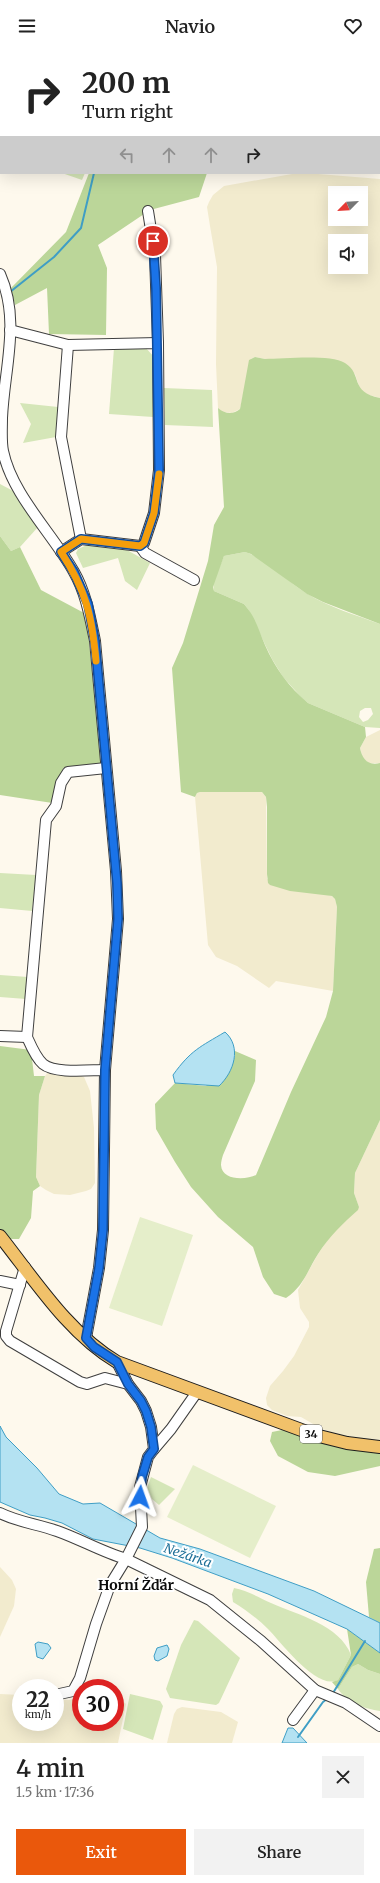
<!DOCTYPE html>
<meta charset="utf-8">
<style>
body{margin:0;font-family:Merriweather,serif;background:#f2f2f2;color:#222;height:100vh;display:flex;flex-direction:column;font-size:15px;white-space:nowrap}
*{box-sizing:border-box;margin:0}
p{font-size:13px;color:#767676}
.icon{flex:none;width:22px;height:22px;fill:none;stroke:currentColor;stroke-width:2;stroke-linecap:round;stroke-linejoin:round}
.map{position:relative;height:1691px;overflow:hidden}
.details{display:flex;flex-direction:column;background:#fff;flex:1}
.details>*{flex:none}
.guide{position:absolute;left:0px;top:0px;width:380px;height:122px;box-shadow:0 4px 16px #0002;background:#fff;color:#222;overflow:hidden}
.needle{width:26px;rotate:246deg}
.controls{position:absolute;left:328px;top:134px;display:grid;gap:8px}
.controls a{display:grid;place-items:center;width:40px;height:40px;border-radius:0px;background:#fff;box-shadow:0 4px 16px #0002;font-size:20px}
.speed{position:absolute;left:12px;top:1627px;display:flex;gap:8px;font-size:20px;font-weight:700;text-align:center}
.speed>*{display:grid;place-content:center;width:52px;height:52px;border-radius:50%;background:#fff;box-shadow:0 4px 16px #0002;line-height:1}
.speed small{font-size:10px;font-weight:400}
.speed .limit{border:6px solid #d22;background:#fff;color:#111}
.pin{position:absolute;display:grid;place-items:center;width:34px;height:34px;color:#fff;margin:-17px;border:2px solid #fff;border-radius:50%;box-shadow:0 1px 4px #0007}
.me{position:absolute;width:44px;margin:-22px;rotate:4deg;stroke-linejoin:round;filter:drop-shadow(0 0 3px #0008)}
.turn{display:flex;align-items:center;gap:14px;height:84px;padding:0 16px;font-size:18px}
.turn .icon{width:52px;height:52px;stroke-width:2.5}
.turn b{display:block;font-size:28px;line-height:34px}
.lanes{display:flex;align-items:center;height:38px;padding:0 16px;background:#0003;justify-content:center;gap:20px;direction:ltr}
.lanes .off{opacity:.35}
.round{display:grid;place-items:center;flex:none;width:42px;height:42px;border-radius:0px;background:#f2f2f2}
.overview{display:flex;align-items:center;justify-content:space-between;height:68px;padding:0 16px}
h1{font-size:24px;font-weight:600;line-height:30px}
.button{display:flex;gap:8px;margin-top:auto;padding:8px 16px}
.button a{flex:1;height:46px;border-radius:0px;background:#ea580c;color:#fff;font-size:16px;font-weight:600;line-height:46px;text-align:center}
.button a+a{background:#f2f2f2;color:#222}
header{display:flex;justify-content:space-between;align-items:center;height:52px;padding:0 16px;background:#fff;font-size:18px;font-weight:600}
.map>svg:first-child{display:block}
</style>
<header><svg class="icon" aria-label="menu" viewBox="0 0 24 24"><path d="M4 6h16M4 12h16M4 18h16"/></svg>Navio<svg class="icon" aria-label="heart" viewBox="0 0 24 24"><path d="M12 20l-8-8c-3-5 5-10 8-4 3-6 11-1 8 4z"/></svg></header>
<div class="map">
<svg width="380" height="1691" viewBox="0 0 380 1691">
<rect width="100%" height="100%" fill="#fef9ed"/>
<g fill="#f2ebce" fill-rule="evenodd">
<path d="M0 0H102L1 1V25Z"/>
<path d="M128 0H311L126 1Z"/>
<rect x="379" y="38" width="1" height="76"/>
<path d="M292 122H318L380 127V346L365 342 360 337 355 322 336 308 265 307 255 305 251 307 240 357 232 361 222 360 218 356 216 312 217 215 210 174 207 155 209 150 213 143 224 134ZM335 141H361V167H335ZM335 189H361V215H335Z"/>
<path d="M380 678V711H369L363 707 360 696 366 685Z"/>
<path d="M258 739 262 740 266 745 267 827 332 844 335 847 337 855 333 939 276 929 269 936 237 914 216 905 208 893 195 745 197 741 200 740Z"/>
<path d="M54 1019 76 1022 84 1025 90 1039 94 1076 95 1131 91 1137 86 1139 70 1143 54 1142 46 1138 40 1134 36 1125 39 1043 45 1024 48 1020Z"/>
<path d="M380 1068V1388L344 1385 320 1376 301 1365 287 1364 272 1358 267 1353 266 1346 270 1334 283 1319 294 1304 309 1275V1270L300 1256 298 1238 318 1202 331 1183 359 1155 354 1141 355 1121Z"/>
<path d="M0 1515 12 1528 16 1537 14 1554 0 1585Z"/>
<path d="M0 1642 21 1643V1670H55V1647L69 1648 81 1645V1670H115V1642L126 1652 118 1691H0Z"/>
<path d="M182 1655 221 1660 238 1670 232 1691H167L174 1662 177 1657Z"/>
</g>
<g fill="#d5e6b8" fill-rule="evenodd">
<path d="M62 121H85L82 128Z"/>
<path d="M145 295 154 305 153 365 109 362 114 296Z"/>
<path d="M164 336 212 338 213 375 165 373Z"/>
<path d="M20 351 58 355 56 385 23 391 31 372Z"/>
<path d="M0 432 17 441 38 475 20 495 11 499 0 484Z"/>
<path d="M87 493 127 498 150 511 137 538 125 529 118 506 83 516 76 501 78 497Z"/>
<path d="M245 500C264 505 288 530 306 541 328 555 356 563 380 572V676L365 675 308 651 301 645 283 625 272 607 248 557 244 552 214 539 213 531 224 504ZM365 656H371L373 662 368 668 363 670 359 665 360 659Z"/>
<path d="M0 821 36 823 32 859 0 856Z"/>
<path d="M0 923 28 925 26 947 0 945Z"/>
<path d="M151 1425 175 1437 159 1453 152 1447 147 1436Z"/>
<path d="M234 1536C246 1538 260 1546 271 1551 298 1563 340 1573 351 1603L338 1628C317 1639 281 1590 268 1577 258 1567 246 1558 233 1550L232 1542Z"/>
<path d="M194 1568 198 1569 240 1606 219 1651 216 1653 170 1646 166 1637 181 1593Z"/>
<path d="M358 1612 368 1618 380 1622V1659C365 1657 346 1650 338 1637L352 1615Z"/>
<path d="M130 1642 160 1649 163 1654 153 1688 123 1677Z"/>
</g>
<g fill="#bbd699">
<path d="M89 121H207L199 145 150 158 98 193 107 216 106 283 49 282 47 236 15 253 11 236 66 180Z"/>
<path d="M255 305 265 307C283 307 330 302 345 311 363 322 349 340 380 346V572L323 550 307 542 251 502 245 500 224 504 213 535 214 539 244 552 248 557C256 567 260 582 265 593 275 616 289 635 308 651L365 675 366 685 360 696C362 707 368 714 380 711V1068L355 1121 354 1141 359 1155 358 1158C343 1171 329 1185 318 1202 307 1219 304 1234 286 1246L274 1242 263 1225 253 1195 218 1165 191 1135 175 1110 156 1077 155 1052 175 1031 206 1034 235 1005V999L256 1008 255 1029 223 1103C222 1106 221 1110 221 1113 222 1129 246 1128 256 1123L291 1040 326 965 333 939 337 855 335 847 332 844 290 839 270 833 268 831 267 822V755L266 745 262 740H200L197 741 195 745 181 740 172 616 183 591 208 509 214 473 224 455 218 356C225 362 233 363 240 357L249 308Z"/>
<path d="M0 484 11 499 20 495 41 538 86 562 102 712 63 716 59 752 0 743Z"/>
<path d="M0 994 31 998 34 1024H45L39 1043 36 1125 40 1134 33 1139 31 1166 19 1187H8L0 1177Z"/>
<path d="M282 1378 346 1397 380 1401V1414L335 1424 308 1420 278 1404 270 1389 272 1380Z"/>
<path d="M380 1496V1571L369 1565 366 1530 374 1497Z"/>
<path d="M347 1577 380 1601V1622L368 1618 358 1612 352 1615 338 1637 332 1630 338 1628 351 1603Z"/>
</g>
<g fill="#e5eeca">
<path d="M140 1165 193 1183 162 1274 109 1256Z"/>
<path d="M193 1413 276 1454 250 1506 167 1465Z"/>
</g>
<g fill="#b4e2f2" stroke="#3f9ec5">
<path d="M225 980C242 995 234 1020 219 1034L175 1031 173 1023C191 998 200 995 225 980Z"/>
<path d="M0 1374 6 1385 37 1416 59 1442 83 1452 100 1451 160 1486 200 1497 314 1539 374 1568 380 1571V1601L347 1577 268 1542 172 1506 140 1496 93 1487 62 1471 45 1466 30 1463 0 1450Z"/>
<path d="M38 1590 48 1592 51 1596 43 1607 37 1605 35 1592Z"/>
<path d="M167 1593 169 1597 167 1604 158 1609 155 1608 154 1604 157 1596Z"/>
<path d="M288 1676H293L307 1691H282Z"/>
</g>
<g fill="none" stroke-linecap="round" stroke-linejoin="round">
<g stroke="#3f9ec5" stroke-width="2">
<path d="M109 1V0"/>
<path d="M10 240 54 205 81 176 94 121"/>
<path d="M333 1641 365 1589"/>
<path d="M298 1685 323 1650 327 1647"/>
</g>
<defs>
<g id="minor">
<path d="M0 72H1"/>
<path d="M148 159 155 203 158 291"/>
<path d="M0 222C21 269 4 317 2 366 2 377 1 389 3 399 12 443 53 482 74 520 86 541 90 565 95 589L116 819 118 867 105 1018 103 1178 99 1216 86 1286"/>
<path d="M10 278 68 293 158 291 159 418 154 461 144 491 140 494 81 487 61 500"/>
<path d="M68 293 61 385 81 487"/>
<path d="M140 494 145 501 194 528"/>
<path d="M0 984 27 985"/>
<path d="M105 1018C89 1018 55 1022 43 1012 36 1006 31 994 27 985L46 768 56 754 61 731 68 720 106 716"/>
<path d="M25 1215 6 1279V1284L10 1289 80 1330 87 1332 105 1326 128 1332"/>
<path d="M0 1229 20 1233"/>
<path d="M154 1397 171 1377 197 1340"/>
<path d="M0 1461C18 1470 37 1472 57 1479 80 1487 102 1500 126 1507L210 1548 261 1589 315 1638 346 1651 380 1674"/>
<path d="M55 1643 73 1639 80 1626 96 1572 110 1533 126 1507 142 1475 140 1435 148 1405 154 1397 151 1375 146 1359 141 1349 128 1332 117 1310"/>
<path d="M293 1668 315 1638"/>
</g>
<path id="major" d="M0 1184C34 1227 69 1282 117 1310L315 1383 347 1391 380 1395"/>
</defs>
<use href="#minor" stroke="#3f3f3f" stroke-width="12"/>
<use href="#major" stroke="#1d1d1d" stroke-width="14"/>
<use href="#minor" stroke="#fff" stroke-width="10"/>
<use href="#major" stroke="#f1c16a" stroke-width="12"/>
</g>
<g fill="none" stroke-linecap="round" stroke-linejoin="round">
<defs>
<path id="route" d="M140 1445 142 1425 148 1405 154 1397 151 1375 146 1359 141 1349 128 1332 117 1310 94 1295 86 1286 99 1216 103 1178 105 1018 118 867 117 831 95 589 88 552 74 520 61 500 81 487 140 494 144 491 154 461 159 418 156 236 153 189"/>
</defs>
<use href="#route" stroke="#114b97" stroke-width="10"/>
<use href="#route" stroke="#1a73e8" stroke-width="7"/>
<path stroke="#f59e0b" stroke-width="7" d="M96 609C92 564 86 538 61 500L81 487 140 494 144 491 154 461 159 422"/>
</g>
<g text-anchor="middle" stroke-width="4" stroke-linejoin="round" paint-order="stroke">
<rect fill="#fff" stroke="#555" stroke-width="1" x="300" y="1373" width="22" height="18" rx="3"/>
<g font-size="11" font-weight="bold" fill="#0c0c0c">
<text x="311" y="1386">34</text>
</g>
<g font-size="13" font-style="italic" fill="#1d6f97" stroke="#fff">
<text transform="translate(188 1503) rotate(19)" y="5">Nežárka</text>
</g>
<g font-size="14" font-weight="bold" fill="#0c0c0c" stroke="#fff">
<text x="136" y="1538">Horní Žďár</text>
</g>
</g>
</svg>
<div class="controls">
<a><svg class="needle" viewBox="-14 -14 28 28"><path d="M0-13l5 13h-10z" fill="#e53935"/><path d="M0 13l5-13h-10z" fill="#767676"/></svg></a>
<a><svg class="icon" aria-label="sound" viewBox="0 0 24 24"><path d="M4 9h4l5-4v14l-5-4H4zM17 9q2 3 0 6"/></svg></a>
</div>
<div class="speed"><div>22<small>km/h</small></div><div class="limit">30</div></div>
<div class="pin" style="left:153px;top:189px;background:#d93025"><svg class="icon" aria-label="arrive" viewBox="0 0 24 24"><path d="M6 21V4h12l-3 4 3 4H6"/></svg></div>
<svg class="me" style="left:140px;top:1445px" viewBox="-20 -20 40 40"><path d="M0-17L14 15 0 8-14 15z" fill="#1a73e8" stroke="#fff" stroke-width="4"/></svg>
<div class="guide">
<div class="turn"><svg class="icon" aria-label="right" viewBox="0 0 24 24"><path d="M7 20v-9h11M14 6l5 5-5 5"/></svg><div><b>200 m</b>Turn right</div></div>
<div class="lanes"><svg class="icon off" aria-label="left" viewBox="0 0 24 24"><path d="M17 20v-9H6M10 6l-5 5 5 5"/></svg><svg class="icon off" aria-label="ahead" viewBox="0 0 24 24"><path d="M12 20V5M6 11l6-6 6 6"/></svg><svg class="icon off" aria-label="ahead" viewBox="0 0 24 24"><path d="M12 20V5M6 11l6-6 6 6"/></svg><svg class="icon" aria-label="right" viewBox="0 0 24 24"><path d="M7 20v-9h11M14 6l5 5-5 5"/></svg></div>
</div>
</div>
<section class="details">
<div class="overview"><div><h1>4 min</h1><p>1.5 km · 17:36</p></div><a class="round"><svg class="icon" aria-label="close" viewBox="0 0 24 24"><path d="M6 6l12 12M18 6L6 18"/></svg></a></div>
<div class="button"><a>Exit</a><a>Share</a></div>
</section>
